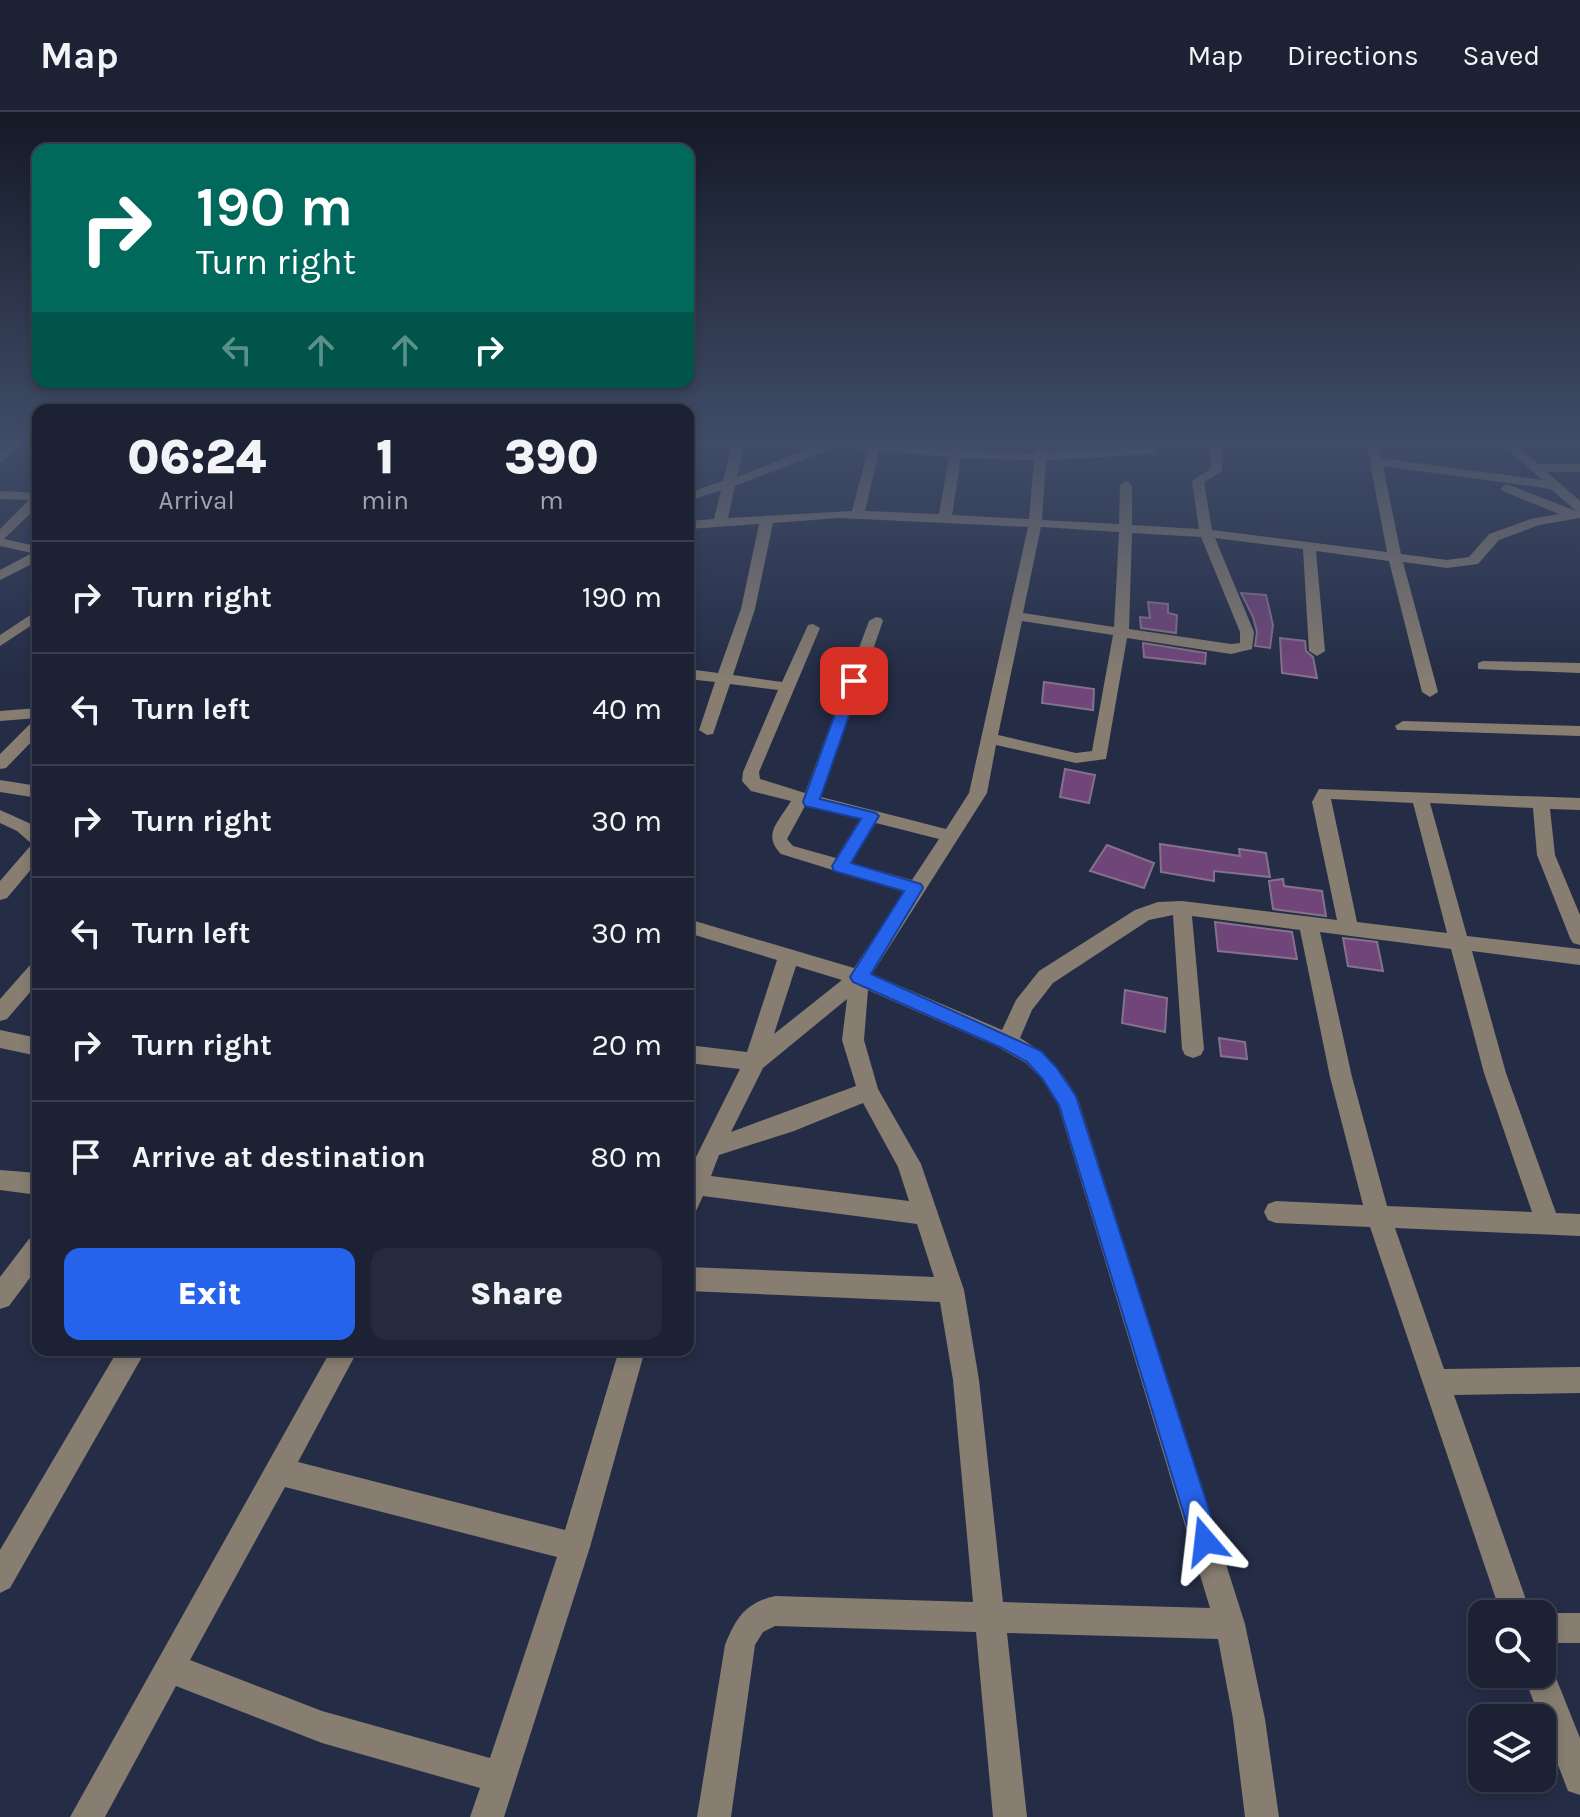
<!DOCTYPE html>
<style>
body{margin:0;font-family:Karla,sans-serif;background:#252a3c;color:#f1f3f6;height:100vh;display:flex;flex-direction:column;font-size:30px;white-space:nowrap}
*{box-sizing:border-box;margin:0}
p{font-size:26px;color:#a0a4ac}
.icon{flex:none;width:44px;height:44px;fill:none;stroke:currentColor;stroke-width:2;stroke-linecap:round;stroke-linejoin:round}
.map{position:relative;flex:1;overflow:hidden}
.sheet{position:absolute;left:32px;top:292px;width:662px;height:952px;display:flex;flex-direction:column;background:#1c2234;border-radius:16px;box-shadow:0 4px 12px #0003,0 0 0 2px #3a3f4f}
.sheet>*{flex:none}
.top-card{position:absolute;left:32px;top:32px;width:662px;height:244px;border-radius:16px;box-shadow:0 4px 12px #0003,0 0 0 2px #3a3f4f;background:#00695c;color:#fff;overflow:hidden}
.tools{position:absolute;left:1468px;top:1488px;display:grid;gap:16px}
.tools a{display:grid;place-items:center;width:88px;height:88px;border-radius:16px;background:#1c2234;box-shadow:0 4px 12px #0003,0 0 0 2px #3a3f4f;font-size:40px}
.pin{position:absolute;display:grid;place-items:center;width:68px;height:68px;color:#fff;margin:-34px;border-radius:16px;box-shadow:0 4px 12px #0006}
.me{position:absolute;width:88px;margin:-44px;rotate:343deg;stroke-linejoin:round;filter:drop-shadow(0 0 6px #0008)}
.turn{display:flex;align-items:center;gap:28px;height:168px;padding:0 32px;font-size:36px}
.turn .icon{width:104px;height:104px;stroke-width:2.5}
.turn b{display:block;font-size:56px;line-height:68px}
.lanes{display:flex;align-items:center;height:76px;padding:0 32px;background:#0003;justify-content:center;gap:40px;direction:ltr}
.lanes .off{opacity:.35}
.eta{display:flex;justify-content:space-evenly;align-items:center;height:136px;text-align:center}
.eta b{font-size:48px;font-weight:800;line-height:56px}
.cta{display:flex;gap:16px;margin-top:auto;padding:16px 32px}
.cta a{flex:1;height:92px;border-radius:16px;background:#2563eb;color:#fff;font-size:32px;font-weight:800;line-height:92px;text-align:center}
.cta a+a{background:#252a3c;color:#f1f3f6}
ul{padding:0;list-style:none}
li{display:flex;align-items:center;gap:24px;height:112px;padding:0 32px;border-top:2px solid #3a3f4f}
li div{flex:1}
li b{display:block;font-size:30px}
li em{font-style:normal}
header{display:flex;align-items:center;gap:48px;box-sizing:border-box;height:112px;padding:0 40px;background:#1c2234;border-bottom:2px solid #3a3f4f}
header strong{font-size:38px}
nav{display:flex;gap:44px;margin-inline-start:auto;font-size:28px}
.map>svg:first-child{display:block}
</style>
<header>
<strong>Map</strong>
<nav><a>Map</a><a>Directions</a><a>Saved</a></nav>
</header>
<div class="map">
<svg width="1580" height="1705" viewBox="0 0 1580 1705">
<rect width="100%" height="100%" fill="#252d46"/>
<g fill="#704579" stroke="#86718a" stroke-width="2">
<path d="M1241 481 1266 483 1273 513 1270 536 1255 534 1257 520 1253 505Z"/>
<path d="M1148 490 1168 492V501L1177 503 1176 521 1141 516 1140 505 1150 506Z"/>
<path d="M1280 526 1305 529 1306 539 1313 545 1317 566 1282 561Z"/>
<path d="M1143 531 1206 541 1205 552 1144 545Z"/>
<path d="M1044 570 1094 577 1093 598 1042 591Z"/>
<path d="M1065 657 1095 663 1089 691 1060 685Z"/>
<path d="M1160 732 1240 744 1239 737 1266 741 1270 765 1214 759V769L1161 760Z"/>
<path d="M1107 733 1154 751 1144 776 1090 759Z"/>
<path d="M1283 767 1284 774 1322 779 1326 804 1273 797 1269 769Z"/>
<path d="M1215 810 1292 820 1297 847 1218 839Z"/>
<path d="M1343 826 1377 830 1383 859 1348 854Z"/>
<path d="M1125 878 1167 886 1165 920 1122 911Z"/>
<path d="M1219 926 1245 930 1247 947 1221 944Z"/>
</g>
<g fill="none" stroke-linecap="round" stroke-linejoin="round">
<g fill="#877d71" fill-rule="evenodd">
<path d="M11 329H24L0 351V340Z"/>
<path d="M733 329H745L737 365 816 334 791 329H882L881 332 951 338 952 329H964L962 339 1034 341 1035 329H1047L1046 340 1151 335 1155 336V342L1046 348 1042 408 1119 412 1120 373 1126 369 1132 373V413L1199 417 1192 369 1210 357 1211 329H1223L1222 359 1204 370 1212 418 1387 440 1366 329H1378L1381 346 1542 368 1499 329H1512L1538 352H1580V360H1547L1580 389V406L1539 413 1499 428 1478 452 1447 456 1403 450 1438 580 1430 585 1422 580 1389 449 1316 439 1325 539 1317 544 1309 539 1303 437 1215 426 1254 520 1252 537 1231 542 1127 526 1106 647 1076 651 996 633 987 681 872 862 1002 918 1016 888 1039 859 1135 798 1158 790 1182 789 1337 808 1312 690 1319 677 1580 686V698L1550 697 1555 743 1580 803V833L1573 831 1570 826 1537 743 1533 696 1430 691 1467 824 1580 837V853L1472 839 1506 961 1556 1101 1580 1102V1124L1395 1116 1444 1257 1580 1255V1281L1454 1283 1531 1502H1501L1370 1115 1276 1111 1268 1108 1264 1100 1268 1092 1276 1089 1363 1093 1330 965 1300 818 1192 804 1204 937 1201 943 1193 946 1185 943 1182 937 1173 803 1149 808 1053 871 1032 898 1020 926C1047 942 1065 961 1079 990L1245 1512 1265 1607 1279 1705H1245L1233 1607 1218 1527 1007 1521 1027 1705H993L976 1520 775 1514 763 1520 755 1533 731 1705H697L725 1533C736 1506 745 1491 775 1484L973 1490 953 1268 940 1190 688 1179V1155L934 1165 917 1112 703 1084 696 1099 688 1102V1061L740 957 688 951V933L747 940 777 848 688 821V807L854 856 904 780 781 742C762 722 778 711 791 689L751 679 742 669 743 660 778 578 730 572 713 622 707 623 699 618 715 570 688 567V557L718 561 741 497 759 412 688 417V409L714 407 721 378 688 389V381L723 369ZM827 335 868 338 852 399 728 406 735 374 826 339ZM879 339 949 345 939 402 865 399ZM961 346 1034 348 1029 407 952 403ZM1383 354 1551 377 1576 399 1507 372 1501 376 1503 379 1559 402 1531 407 1489 422 1469 445 1447 448 1401 442ZM839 406 1028 415 969 681 946 717 821 685 883 509 881 506 876 505 869 509 805 681 760 667 759 660 820 516 813 512 808 513 782 570 733 563 755 497 773 411ZM1041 415 1119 420 1114 515 1023 501ZM1132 421 1201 425 1240 520V531L1231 532 1129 517ZM1022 509 1113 523 1092 639 1076 641 998 623ZM1331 687 1413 691 1447 821 1357 810ZM805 694 860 707 836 746 793 734 787 727ZM876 711 939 727 912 768 851 751ZM1320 820 1451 837 1484 961 1532 1100 1387 1094 1352 965ZM796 854 842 868 774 922ZM868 878 1000 936 1026 951 1041 966 1058 993 1210 1496 1003 1490 979 1268 964 1178 921 1052 878 977 864 928ZM847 887 842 928 856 974 731 1020 763 956ZM863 991 898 1055 909 1089 711 1064 719 1043 794 1019Z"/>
<path d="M0 379 38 381V394L4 427 36 434 38 449 0 468V458L32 441 0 434V417L29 388 0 387Z"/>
<path d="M38 498V509L0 534V523Z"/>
<path d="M1483 549 1580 551V561L1478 557V551Z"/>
<path d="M38 596V606L0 609V599Z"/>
<path d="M38 609V623L6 656 0 657V642L32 610Z"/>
<path d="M1403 609 1580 614V624L1397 618 1395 614Z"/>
<path d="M0 668 38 674V686L0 680Z"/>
<path d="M0 698 29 711 38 718V749L7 786 0 788V769L32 732 17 719 0 711Z"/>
<path d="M38 849V871L7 907 0 909V887L31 852Z"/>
<path d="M0 918 38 926V944L0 936Z"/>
<path d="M0 1058 38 1061V1083L0 1078Z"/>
<path d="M38 1124V1155L9 1194 0 1197V1165L29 1127Z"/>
<path d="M118 1238H146L10 1476 0 1481V1438Z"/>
<path d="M331 1238H358L298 1350 565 1418 619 1238H645L590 1435 504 1705H470L480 1676 322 1631 176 1574 105 1705H70ZM285 1375 557 1445 490 1646 322 1599 190 1548Z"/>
<path d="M1542 1501H1580V1531H1542V1502H1539Z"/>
<path d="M1542 1548 1550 1551 1580 1626V1683L1568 1679 1523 1562H1542Z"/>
</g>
</g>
<linearGradient id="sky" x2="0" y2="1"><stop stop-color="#141926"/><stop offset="0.58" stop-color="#404c68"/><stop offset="1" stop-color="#404c68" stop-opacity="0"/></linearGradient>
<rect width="1580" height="568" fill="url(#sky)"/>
<path fill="#2563eb" stroke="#184099" stroke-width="2" d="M854 565 861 569 820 687 876 701 879 704 851 751 921 772 923 776 871 862 1041 939 1056 955 1076 984 1219 1429 1215 1438 1205 1442 1196 1438 1192 1429 1059 993 1042 966 1027 950 1002 936 853 870 850 865 904 779 834 759 832 754 861 707 805 694 803 690 847 569Z"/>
</svg>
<div class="tools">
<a><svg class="icon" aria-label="search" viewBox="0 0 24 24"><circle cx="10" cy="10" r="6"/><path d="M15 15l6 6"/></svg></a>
<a><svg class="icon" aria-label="layers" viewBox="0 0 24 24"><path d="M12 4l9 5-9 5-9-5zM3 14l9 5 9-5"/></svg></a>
</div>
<div class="pin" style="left:854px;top:569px;background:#d93025"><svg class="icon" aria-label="arrive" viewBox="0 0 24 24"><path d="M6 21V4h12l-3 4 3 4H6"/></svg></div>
<svg class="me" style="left:1205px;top:1429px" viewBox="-20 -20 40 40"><path d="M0-17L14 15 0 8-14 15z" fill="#2563eb" stroke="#fff" stroke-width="4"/></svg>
<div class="top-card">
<div class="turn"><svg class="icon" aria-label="right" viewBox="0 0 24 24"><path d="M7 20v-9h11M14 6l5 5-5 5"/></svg><div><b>190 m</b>Turn right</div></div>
<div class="lanes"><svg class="icon off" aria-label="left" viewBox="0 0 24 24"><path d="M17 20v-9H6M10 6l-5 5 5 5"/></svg><svg class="icon off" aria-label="ahead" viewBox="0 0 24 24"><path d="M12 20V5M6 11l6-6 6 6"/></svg><svg class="icon off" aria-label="ahead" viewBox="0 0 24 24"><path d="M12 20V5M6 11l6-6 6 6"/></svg><svg class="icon" aria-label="right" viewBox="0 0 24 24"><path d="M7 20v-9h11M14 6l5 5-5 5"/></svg></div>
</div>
<section class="sheet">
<div class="eta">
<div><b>06:24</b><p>Arrival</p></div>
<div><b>1</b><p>min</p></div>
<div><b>390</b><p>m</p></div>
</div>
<ul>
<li><svg class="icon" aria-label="right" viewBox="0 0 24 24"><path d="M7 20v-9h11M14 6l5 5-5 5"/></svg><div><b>Turn right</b></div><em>190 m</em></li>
<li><svg class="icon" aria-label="left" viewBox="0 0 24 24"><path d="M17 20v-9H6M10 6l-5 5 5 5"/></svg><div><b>Turn left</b></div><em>40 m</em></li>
<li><svg class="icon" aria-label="right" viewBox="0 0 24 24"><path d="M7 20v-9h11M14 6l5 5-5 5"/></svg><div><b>Turn right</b></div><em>30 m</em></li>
<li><svg class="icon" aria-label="left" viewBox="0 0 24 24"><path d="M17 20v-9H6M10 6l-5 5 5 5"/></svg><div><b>Turn left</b></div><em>30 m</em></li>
<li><svg class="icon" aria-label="right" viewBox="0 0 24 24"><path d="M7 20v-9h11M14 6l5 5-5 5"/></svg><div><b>Turn right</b></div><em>20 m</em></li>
<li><svg class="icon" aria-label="arrive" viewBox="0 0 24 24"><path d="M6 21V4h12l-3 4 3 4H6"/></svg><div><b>Arrive at destination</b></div><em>80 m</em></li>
</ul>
<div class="cta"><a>Exit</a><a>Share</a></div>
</section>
</div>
